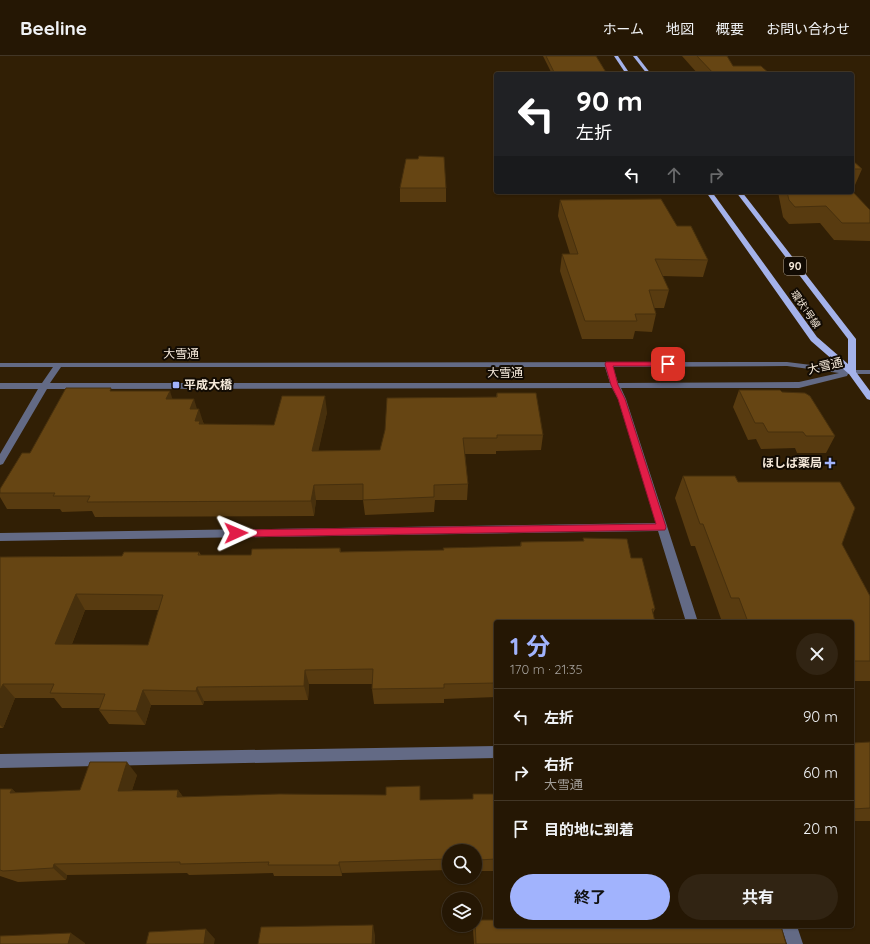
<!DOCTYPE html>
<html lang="ja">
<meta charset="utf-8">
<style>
body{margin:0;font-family:Quicksand,"Noto Sans JP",sans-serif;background:#312413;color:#f1f3f6;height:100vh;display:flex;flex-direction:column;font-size:15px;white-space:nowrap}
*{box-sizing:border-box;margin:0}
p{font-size:13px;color:#a39f9a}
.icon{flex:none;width:22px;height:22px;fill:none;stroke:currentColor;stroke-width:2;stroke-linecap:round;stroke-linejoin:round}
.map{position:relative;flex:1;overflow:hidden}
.sheet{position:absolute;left:494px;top:564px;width:360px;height:308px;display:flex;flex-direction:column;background:#251704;border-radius:4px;box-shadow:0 1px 3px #0004,0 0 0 1px #423626}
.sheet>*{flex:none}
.banner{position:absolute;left:494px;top:16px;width:360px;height:122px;border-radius:4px;box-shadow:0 1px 3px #0004,0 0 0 1px #423626;background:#202124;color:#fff;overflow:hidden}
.fabs{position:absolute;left:442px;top:788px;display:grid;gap:8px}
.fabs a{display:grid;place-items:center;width:40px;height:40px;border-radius:50%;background:#251704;box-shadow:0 1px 3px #0004,0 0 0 1px #423626;font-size:20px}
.pin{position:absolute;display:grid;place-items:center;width:34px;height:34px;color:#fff;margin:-17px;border-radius:8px;box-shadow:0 2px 6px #0006}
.me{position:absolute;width:44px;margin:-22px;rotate:89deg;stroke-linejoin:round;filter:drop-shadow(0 0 3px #0008)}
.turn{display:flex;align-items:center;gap:14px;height:84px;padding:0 16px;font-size:18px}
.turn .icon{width:52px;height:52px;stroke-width:2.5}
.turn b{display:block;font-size:28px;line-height:34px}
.lanes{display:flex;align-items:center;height:38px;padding:0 16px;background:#0003;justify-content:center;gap:20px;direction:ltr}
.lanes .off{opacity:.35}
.round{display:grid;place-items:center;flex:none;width:42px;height:42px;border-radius:21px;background:#312413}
.head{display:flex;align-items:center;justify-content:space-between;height:68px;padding:0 16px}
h1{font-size:24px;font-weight:700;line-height:30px;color:#a1b3fd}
.cta{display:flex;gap:8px;margin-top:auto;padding:8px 16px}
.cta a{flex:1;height:46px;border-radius:24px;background:#a1b3fd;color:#111;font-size:16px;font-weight:700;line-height:46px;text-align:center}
.cta a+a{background:#312413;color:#f1f3f6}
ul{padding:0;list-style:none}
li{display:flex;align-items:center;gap:12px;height:56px;padding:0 16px;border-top:1px solid #423626}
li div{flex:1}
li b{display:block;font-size:15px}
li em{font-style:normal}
header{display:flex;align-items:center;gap:24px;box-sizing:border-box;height:56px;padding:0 20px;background:#251704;border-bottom:1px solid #423626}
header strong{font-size:19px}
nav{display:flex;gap:22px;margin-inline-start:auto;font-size:14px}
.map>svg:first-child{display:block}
</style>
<header>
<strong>Beeline</strong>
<nav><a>ホーム</a><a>地図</a><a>概要</a><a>お問い合わせ</a></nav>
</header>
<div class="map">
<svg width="870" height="888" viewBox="0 0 870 888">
<rect width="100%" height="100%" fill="#311f05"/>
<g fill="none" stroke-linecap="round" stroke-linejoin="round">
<g fill="#636a85" fill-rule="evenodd">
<path d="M787 306 852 314H870V318H848L847 320 799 332H621L626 343 698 566H686L658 475 0 485V477L656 467 618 343 612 332 47 333 3 408 0 409V398L38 333H0V327H42L53 311H0V307ZM787 310 839 317 799 326 618 327 613 311ZM605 311 610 327H50L61 311Z"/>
<path d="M496 690V702L0 712V698Z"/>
<path d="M781 870H797L803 888H787Z"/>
</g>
<g fill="#a4b2ea" fill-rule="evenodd">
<path d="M614 0H618L630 18H626Z"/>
<path d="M633 0H637L651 18H647Z"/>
<path d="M706 136H712L817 281 848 308V283L736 136H742L856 283V316L870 335V344L867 343 849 318 811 285Z"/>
</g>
</g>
<g fill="#583b10" fill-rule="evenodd">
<path d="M543 0H596L607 18H552Z"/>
<path d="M682 0H727L733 10 770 18H698Z"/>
<path d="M852 104 862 113 855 129H852Z"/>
<rect x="400" y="132" width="46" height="14"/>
<path d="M778 136H852L870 154V185L834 184 820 167 789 168 783 161Z"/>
<path d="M560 144 677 170 708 204 703 221 662 220 669 234 664 252H654L656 258 652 276 635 275 633 283H582L560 215 562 198H570L558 160Z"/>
<path d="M739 334 782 336 835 380 826 397H797L795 392 761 393 756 383 748 384 733 351Z"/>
<path d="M112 335 172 343 197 353 204 368 274 369 327 356 318 395 380 394 496 341 497 337 543 379 541 394 496 395V398H465L468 428 467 444H435L434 456 365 459 363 444H316L314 460 95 461 92 455 62 456 60 453H7L0 441V433L30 397Z"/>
<path d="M683 420 738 426 842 488 870 540V625H852V566H729L728 563H721L695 490H691L675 442Z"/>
<path d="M583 482 631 502 655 553 653 557 496 566V641L444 643V647L374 648 372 633V628H309L308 644 204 645 203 649H151L145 669 109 668 99 654 100 652H62L54 642H15L3 672H0V501L122 500 199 496 201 499H251L340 492 341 496 443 494 520 490 521 486 583 485ZM85 554H159L148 589 72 588Z"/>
<path d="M870 686V765H852V687Z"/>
<path d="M137 719 132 734H178L183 741 421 744 473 743V738H496V815H476V814H475V795H449V814L342 817V820H274L273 817 189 819 187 817 67 819 66 824 18 826 0 820V733H12L16 737 80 734Z"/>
<path d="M474 869H475L786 888H474L473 873Z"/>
</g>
<g fill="#47300d">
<path d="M170 335 175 351 166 343Z"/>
<path d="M325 340 327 356 315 411 312 395Z"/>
<path d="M194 343 198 356 199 353 204 369 200 380 190 353Z"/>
<path d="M314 429 316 444 314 460 311 445Z"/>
<path d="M76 538 85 554 66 603 55 588Z"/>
<path d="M305 614 309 628 308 644 304 630Z"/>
<path d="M3 628 15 642 3 672 0 669V634Z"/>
<path d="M197 631 204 645 203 649 196 635Z"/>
<path d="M143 634 151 649 145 669 136 655Z"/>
<path d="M127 706 137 719 128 747 118 735Z"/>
<path d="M12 733 26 746 10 737Z"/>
<path d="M178 734 187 746 177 741Z"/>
<path d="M339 806 342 817V820L339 809Z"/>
<path d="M54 808 67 819 66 824 53 812Z"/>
<path d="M373 869 375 879V888H372Z"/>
<path d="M206 873 215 883 214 888H204Z"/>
<path d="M71 877 85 887V888H68Z"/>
</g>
<g fill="#664513" stroke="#47300d" fill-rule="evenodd">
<path d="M546 0H596L607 18H555Z"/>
<path d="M697 0H727L733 10H761L770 18H714Z"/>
<path d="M419 100 444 101 446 132H400L406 103H418Z"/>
<path d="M852 104 862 113H852Z"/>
<path d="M852 135 870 154V167H842L826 150 795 151 789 144 787 136H852Z"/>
<path d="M661 143 677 170H691L708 204 655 203 669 234H649L656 258H635L637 265H585L562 198H578L560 144Z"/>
<path d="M66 332H111L110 335H170L166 343H194L190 353H199L195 365H200L199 368 274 369 282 340H325L312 395 380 394 385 374 387 342 497 341V337H536L543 379H497V382H463L468 428 434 429V441L363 444V428L314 429 311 445 87 446 90 440H53L55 437H0V433L22 397H30Z"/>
<path d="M739 334H780L782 336 805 337 810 340 835 380H806L803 376H768L763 367H755Z"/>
<path d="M683 420H735L738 426H840L855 452 842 488 870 540V605H852V566H748L739 542H731L703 468H700Z"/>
<path d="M583 482 627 483 631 502H642L655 553H652L655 566H496V627L444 628V632L372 633 373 613 305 614 304 630 197 631 196 635 143 634 136 655 99 654 105 638 50 637 54 628H3L0 634V501L122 500 124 496H199L198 499H251L252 493 340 492V496L444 494 443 492 521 490V486L584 485ZM76 538 163 539 148 589 55 588Z"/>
<path d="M870 686V752L852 753V687Z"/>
<path d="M90 706H127L118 735 178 734 177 741 279 738 386 739V731L420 730V744L473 743V738H496V803L478 804 477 802H475V795H449V803L339 806V809H268L269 806 180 808V806L54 808 53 812 3 815 0 814V733H12L10 737 80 734Z"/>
<path d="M475 864H496V870H781L786 888H476Z"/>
<path d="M373 869 372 888H258L261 871Z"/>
<path d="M206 873 204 888H146L149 876Z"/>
<path d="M71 877 68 888H0V880Z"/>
</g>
<path fill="#e11d48" stroke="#92132f" d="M606 306H668L672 308 668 310H613L618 329 625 343 666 471 665 474 236 481 232 477 236 474 656 468 618 343 611 329 605 308Z"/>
<g fill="#a1b3fd" stroke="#120b03" stroke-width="1.5">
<rect x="172" y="325" width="8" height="8" rx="2"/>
<path d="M828 401h4v4h4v4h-4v4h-4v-4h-4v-4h4z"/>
</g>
<g text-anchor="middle" stroke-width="4" stroke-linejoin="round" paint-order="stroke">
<g font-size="10" fill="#f5e9da" stroke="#120b03">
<text transform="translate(806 253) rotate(55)" y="4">環状1号線</text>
</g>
<rect fill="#120b03" stroke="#b1a69a" stroke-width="1" x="784" y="201" width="22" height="18" rx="3"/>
<g font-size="11" font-weight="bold" fill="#f5e9da">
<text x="795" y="214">90</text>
</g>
<g font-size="12" fill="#f5e9da" stroke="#120b03">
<text x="181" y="302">大雪通</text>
<text transform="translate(825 310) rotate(-14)" y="4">大雪通</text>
<text x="505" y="321">大雪通</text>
</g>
<g font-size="12" font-weight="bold" fill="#f5e9da" stroke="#120b03" text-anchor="start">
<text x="184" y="333">平成大橋</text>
<text x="822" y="411" text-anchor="end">ほしば薬局</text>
</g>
</g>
</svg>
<div class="fabs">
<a><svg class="icon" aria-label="search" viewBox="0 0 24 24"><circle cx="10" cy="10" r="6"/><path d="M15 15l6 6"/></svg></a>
<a><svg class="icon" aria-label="layers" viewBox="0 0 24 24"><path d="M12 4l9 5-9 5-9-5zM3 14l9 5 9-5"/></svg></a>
</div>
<div class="pin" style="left:668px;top:308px;background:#d93025"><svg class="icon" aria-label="arrive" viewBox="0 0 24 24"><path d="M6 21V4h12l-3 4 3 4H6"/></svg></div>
<svg class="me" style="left:236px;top:477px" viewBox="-20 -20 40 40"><path d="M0-17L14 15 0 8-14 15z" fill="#e11d48" stroke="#fff" stroke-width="4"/></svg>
<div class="banner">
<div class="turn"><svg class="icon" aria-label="left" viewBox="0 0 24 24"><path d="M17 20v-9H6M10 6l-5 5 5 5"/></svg><div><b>90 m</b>左折</div></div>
<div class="lanes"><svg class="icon" aria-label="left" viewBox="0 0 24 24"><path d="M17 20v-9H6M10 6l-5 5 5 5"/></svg><svg class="icon off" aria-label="ahead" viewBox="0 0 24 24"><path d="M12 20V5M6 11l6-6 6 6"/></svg><svg class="icon off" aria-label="right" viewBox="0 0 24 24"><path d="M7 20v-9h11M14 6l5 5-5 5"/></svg></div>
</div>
<section class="sheet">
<div class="head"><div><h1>1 分</h1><p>170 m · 21:35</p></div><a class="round"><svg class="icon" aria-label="close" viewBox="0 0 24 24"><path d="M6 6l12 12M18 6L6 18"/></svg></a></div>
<ul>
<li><svg class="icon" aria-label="left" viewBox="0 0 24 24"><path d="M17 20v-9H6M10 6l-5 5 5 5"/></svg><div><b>左折</b></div><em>90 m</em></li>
<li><svg class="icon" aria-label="right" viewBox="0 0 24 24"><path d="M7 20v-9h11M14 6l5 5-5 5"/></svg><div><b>右折</b><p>大雪通</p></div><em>60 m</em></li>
<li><svg class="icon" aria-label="arrive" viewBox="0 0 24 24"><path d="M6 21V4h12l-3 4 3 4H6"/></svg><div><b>目的地に到着</b></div><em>20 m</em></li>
</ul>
<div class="cta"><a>終了</a><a>共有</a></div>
</section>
</div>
